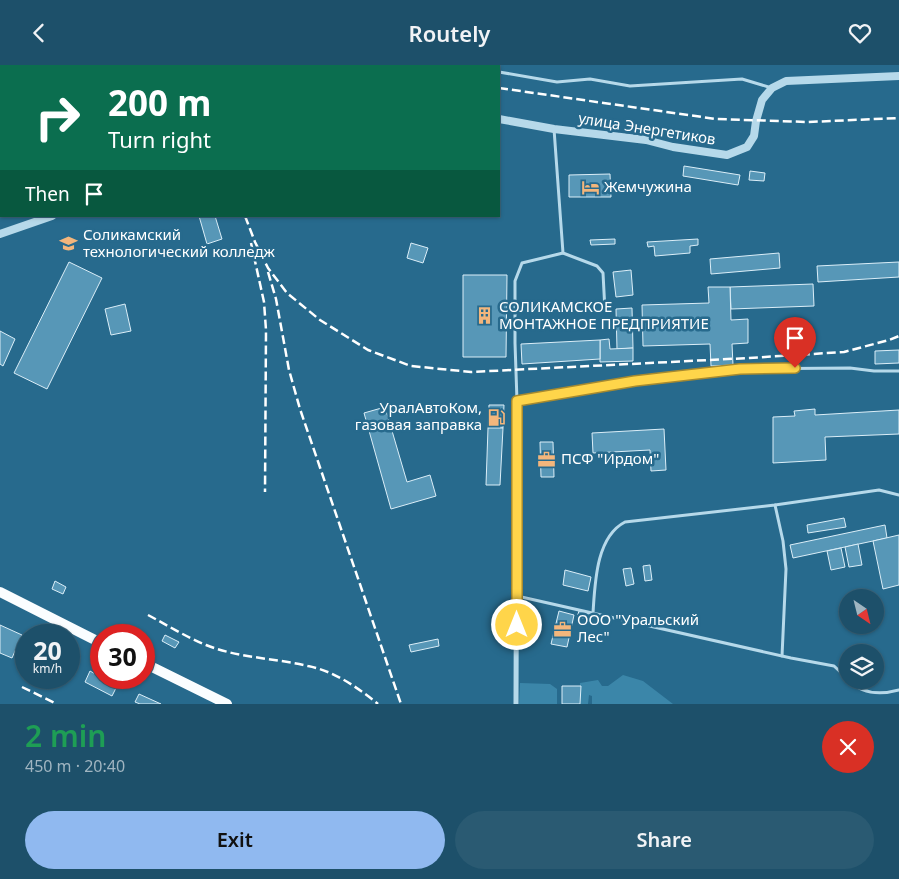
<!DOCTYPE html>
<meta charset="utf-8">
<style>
body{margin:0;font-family:"Noto Sans",sans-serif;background:#2a5a72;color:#f1f3f6;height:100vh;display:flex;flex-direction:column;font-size:19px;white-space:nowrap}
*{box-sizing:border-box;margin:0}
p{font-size:16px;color:#a0b5c1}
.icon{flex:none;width:28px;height:28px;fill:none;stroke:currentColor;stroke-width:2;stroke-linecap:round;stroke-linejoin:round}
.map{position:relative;height:639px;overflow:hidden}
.panel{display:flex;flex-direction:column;background:#1d506a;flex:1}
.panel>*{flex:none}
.banner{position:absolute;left:0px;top:0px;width:500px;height:152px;box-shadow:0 1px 4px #0004,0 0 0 1px #3b677e;background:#0b6e4f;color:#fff;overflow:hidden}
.needle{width:32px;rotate:145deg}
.buttons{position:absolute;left:839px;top:524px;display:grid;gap:10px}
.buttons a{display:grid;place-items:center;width:45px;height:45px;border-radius:50%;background:#1d506a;box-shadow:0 1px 4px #0004,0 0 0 1px #3b677e;font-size:25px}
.speed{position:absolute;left:15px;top:559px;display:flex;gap:10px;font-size:25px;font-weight:700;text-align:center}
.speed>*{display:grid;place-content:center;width:65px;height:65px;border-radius:50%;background:#1d506a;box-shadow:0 1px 4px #0004,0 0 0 1px #3b677e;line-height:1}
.speed small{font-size:12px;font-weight:400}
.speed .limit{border:8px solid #d22;background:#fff;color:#111}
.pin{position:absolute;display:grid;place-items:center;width:42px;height:42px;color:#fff;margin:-51px -21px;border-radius:50% 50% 50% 0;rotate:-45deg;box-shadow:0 0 5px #0007}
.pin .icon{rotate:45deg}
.me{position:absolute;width:55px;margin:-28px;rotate:0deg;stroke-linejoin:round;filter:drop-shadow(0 0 4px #0008)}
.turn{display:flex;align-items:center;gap:18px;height:105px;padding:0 25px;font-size:22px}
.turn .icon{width:65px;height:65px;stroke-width:2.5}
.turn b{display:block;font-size:35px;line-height:42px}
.then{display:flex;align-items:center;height:48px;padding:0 25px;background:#0003;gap:10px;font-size:19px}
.round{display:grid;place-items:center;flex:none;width:52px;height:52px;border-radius:26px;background:#2a5a72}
.headline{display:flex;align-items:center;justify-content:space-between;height:85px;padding:0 25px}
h1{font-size:30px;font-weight:600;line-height:38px;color:#1e9e55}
.cta{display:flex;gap:10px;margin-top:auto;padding:10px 25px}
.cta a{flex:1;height:58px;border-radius:30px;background:#90b9f0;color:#111;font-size:20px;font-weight:600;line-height:58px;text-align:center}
.cta a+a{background:#2a5a72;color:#f1f3f6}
header{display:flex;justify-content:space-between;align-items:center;height:65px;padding:0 25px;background:#1d506a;font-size:22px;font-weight:600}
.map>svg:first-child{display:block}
</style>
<header><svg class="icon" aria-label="back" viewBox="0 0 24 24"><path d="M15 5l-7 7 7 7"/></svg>Routely<svg class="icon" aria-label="heart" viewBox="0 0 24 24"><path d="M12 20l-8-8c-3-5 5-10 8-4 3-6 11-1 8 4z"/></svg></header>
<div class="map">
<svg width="899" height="639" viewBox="0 0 899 639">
<rect width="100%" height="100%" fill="#276a8d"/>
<g fill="#3b86a9">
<path d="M623 610 643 616 673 639H592V631L589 630 588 639H580V618L598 615 602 621H608Z"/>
<path d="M520 618 550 619 557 624V639H519Z"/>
</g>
<g fill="#5797b7" stroke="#dbeef8">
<path d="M684 101 740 110 738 120 683 111Z"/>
<path d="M750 106 765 108 764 116 749 115Z"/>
<path d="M610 109 611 132H569V110Z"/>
<path d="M199 151H215L222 174 207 179Z"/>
<path d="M615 174V179L591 180 590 175Z"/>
<path d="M698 174V180L690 181V188L655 191 654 181 648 182 647 177Z"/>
<path d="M411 178 428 183 423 198 407 193Z"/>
<path d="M779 188 780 203 711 209 710 194Z"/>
<path d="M69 197 102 213 47 324 14 308Z"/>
<path d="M899 197V212L818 217 817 201Z"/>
<path d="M631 205 633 230 616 232 613 207Z"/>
<path d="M463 210H507L506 292H463Z"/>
<path d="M813 219 814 241 731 244 730 222Z"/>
<path d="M708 222H730L731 255 748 254V278L732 279 733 300 711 301 710 279 643 281 642 240 709 238Z"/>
<path d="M125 239 131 266 111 270 105 244Z"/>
<path d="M632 243 633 283 617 284 616 244Z"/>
<path d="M0 266 15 274 3 301 0 299Z"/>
<path d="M609 274 610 284 633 283V296L600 297V275Z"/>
<path d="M600 275V294L522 299 521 279Z"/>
<path d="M899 285V298L875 299V286Z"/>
<path d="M489 340H504L503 363H488Z"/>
<path d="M385 342 407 417 430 410 436 431 391 444 364 348Z"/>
<path d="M815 344V350L899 345V369L825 372 826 395 773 398V352L795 351 794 346Z"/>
<path d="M488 363H503L500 420H486Z"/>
<path d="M664 364 666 405 651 406 650 385 593 388 592 368Z"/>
<path d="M540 377H553L554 412H541Z"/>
<path d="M844 453 846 462 808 468 807 460Z"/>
<path d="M885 460 887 473 793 493 790 480Z"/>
<path d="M899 470V520L883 524 873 476Z"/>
<path d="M858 479 862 500 849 502 845 482Z"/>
<path d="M841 483 845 502 831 505 827 486Z"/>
<path d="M650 500 652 515 645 516 643 501Z"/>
<path d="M631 503 634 519 626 521 623 504Z"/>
<path d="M565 505 591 512 588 526 563 520Z"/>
<path d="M55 516 66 522 63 529 52 524Z"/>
<path d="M559 546 574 550 567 582 551 579Z"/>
<path d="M579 546 591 549 590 555 577 552Z"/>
<path d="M0 560 22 570 12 593 0 588Z"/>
<path d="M165 570 179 577 175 583 162 576Z"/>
<path d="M438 574 439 581 411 587 409 580Z"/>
<path d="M90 606 117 621 112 631 85 617Z"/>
<path d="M875 606H878L879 616 874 617V620H868V617H864V615H875Z"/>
<path d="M562 621H581L580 639H562Z"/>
<path d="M139 629 161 639H140L135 637Z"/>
</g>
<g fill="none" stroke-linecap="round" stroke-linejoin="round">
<g stroke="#b6d9ea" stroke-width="3">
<path d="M46 0 50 1"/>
<path d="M476 0 480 1"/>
<path d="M499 7 557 17 590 14 630 21 742 14 772 23"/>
<path d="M554 64 563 188 597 201 603 208 605 246"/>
<path d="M563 188 522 198 515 216V278L517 336 635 316 740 304 850 303 874 306H899"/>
<path d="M775 440 783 476 786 504 782 591"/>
<path d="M517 531 791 593 834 601 848 614"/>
<path d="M593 548C595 518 596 472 625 457L775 440 879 425 899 430"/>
<path d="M848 615C862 629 881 630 899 625"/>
</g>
<path stroke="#b6d9ea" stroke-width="5" d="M516 639 517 336"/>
<g stroke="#b6d9ea" stroke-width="8">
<path d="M499 54 554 64 646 75 673 82 727 90 747 82 754 71 756 56 762 35 772 23 786 16 899 11"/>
<path d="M0 169 52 151"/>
</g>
<g stroke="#fafdff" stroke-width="10">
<path d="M0 527 101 578"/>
<path d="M144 598 227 639"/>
</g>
<g stroke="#fff" stroke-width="2.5" stroke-dasharray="9 4" stroke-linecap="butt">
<path d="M138 0 140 1"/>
<path d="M332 0 340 1"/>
<path d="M499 23 716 54 808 57 899 53"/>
<path d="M245 151 255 177 268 203 287 228 320 255 368 285 411 301 471 307 749 293 844 287 889 275 899 271"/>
<path d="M251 178 264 237 266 265 265 427"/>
<path d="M268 207 276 234 289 305 300 344 401 639"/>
<path d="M148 550C167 560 186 572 206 580 238 593 274 593 308 601 334 606 357 622 378 639"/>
<path d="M22 622 57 639"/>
</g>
</g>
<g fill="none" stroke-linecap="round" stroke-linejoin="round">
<defs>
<path id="route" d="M517 560V336L635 316 740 304 795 303"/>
</defs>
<use href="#route" stroke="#a68a30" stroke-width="12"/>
<use href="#route" stroke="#ffd54a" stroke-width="9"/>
</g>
<defs>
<symbol id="hotel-bare" viewBox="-9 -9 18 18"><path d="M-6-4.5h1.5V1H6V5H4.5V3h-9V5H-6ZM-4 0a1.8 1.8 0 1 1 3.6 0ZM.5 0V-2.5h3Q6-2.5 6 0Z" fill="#f3b67c" stroke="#276a8d" stroke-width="2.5" paint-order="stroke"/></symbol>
<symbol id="university-bare" viewBox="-9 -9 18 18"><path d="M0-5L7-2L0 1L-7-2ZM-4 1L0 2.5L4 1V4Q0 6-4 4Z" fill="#f3b67c" stroke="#276a8d" stroke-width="2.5" paint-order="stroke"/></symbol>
<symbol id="building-bare" viewBox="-9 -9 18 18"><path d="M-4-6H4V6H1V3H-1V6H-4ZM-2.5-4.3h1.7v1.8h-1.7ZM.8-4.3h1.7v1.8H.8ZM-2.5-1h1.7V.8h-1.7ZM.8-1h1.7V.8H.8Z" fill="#f3b67c" stroke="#276a8d" stroke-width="2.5" paint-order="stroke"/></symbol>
<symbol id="fuel-bare" viewBox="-9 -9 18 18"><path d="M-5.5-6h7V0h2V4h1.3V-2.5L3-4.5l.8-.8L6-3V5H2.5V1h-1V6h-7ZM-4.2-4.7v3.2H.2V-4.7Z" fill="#f3b67c" stroke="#276a8d" stroke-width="2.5" paint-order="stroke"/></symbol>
<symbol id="office-bare" viewBox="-9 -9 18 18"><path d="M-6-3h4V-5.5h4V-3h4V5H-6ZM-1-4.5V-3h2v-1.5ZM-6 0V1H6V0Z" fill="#f3b67c" stroke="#276a8d" stroke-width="2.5" paint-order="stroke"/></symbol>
</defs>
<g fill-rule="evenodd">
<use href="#hotel-bare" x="578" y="110" width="25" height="25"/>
<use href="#university-bare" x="56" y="166" width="25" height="25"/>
<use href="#building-bare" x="472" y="238" width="25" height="25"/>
<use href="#fuel-bare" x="484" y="340" width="25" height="25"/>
<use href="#office-bare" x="534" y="382" width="25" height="25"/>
<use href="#office-bare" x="550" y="552" width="25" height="25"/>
</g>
<g text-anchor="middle" stroke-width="5" stroke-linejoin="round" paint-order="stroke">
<g font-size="15" fill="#fff" stroke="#276a8d">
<text transform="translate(647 64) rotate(9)" y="5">улица Энергетиков</text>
</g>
<g font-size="15" fill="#fff" stroke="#276a8d" text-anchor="start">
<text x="604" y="127">Жемчужина</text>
<text x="83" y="175">Соликамский<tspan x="83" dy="17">технологический колледж</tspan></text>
<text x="499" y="247">СОЛИКАМСКОЕ<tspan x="499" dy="17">МОНТАЖНОЕ ПРЕДПРИЯТИЕ</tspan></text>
<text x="482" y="348" text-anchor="end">УралАвтоКом,<tspan x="482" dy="17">газовая заправка</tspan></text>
<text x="561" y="399">ПСФ "Ирдом"</text>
<text x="577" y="560">ООО "Уральский<tspan x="577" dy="17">Лес"</tspan></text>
</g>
</g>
</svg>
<div class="buttons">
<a><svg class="needle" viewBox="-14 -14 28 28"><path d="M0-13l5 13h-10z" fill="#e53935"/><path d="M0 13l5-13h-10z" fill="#a0b5c1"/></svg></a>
<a><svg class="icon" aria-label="layers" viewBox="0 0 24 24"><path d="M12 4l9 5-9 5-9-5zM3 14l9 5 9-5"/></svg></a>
</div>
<div class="speed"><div>20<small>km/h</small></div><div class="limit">30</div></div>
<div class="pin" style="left:795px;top:303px;background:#d93025"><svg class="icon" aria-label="arrive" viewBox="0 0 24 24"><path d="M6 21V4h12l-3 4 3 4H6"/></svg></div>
<svg class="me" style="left:517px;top:560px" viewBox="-20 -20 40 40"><circle r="17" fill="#ffd54a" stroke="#fff" stroke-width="3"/><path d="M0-11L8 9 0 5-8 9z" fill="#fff"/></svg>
<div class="banner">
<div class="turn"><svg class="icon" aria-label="right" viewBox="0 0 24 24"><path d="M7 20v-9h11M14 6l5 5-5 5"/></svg><div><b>200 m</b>Turn right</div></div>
<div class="then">Then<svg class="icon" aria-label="arrive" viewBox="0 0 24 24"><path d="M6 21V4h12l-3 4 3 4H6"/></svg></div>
</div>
</div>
<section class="panel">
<div class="headline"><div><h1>2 min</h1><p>450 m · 20:40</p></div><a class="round" style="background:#d93025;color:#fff"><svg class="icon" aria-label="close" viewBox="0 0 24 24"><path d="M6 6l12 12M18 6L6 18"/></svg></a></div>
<div class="cta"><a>Exit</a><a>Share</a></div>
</section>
